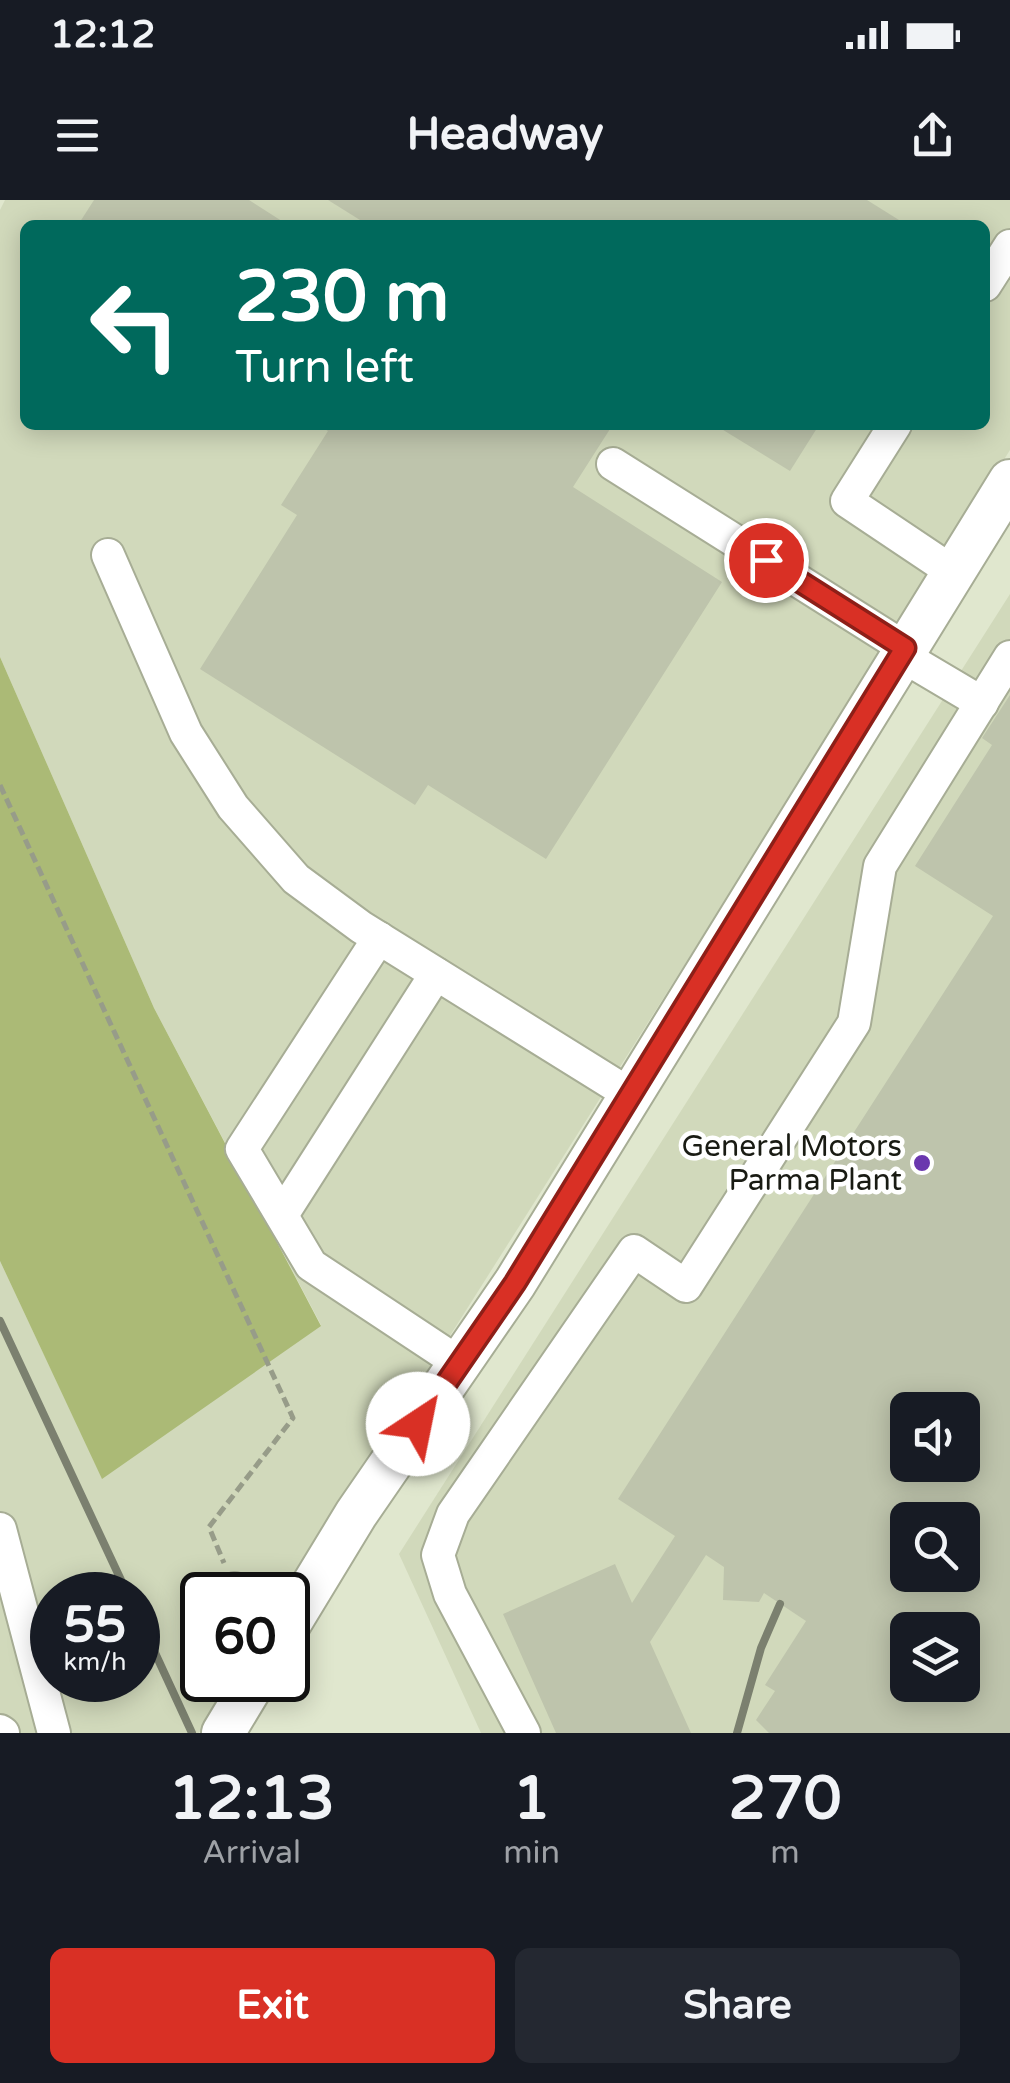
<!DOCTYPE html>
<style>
body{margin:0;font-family:"Varela Round",sans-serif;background:#242831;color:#f1f3f6;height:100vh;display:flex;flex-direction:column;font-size:38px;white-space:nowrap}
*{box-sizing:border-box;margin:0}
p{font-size:32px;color:#9ea1a6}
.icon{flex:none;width:55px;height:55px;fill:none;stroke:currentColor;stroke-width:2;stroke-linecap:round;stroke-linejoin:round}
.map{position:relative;height:1533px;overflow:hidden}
.drawer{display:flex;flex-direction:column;background:#171b24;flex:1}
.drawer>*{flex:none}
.hud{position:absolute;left:20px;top:20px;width:970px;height:210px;border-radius:15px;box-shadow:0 5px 25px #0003;background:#00695c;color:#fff;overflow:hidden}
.tools{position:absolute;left:890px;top:1192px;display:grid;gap:20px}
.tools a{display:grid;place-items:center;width:90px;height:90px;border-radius:15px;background:#171b24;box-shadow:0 5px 25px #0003;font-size:50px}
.speed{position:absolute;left:30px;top:1372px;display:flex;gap:20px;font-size:50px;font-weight:700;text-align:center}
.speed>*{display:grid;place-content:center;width:130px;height:130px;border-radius:50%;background:#171b24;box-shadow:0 5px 25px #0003;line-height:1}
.speed small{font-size:25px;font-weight:400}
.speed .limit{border:5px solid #111;border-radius:15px;background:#fff;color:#111}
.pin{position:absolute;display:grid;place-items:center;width:85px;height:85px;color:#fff;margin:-42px;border:5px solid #fff;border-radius:50%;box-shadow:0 2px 10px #0007}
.me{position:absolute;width:110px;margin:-55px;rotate:34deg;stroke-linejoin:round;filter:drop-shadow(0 0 8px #0008)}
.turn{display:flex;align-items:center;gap:35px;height:210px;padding:0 50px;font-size:45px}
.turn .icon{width:130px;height:130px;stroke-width:2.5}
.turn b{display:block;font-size:70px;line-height:85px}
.eta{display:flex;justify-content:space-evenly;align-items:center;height:170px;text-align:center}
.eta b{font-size:60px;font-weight:700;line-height:70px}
.action{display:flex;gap:20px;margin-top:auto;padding:20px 50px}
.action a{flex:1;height:115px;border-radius:15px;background:#d93025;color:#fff;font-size:40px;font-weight:700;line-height:115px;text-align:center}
.action a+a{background:#242831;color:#f1f3f6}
.status{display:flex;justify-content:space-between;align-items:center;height:70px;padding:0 50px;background:#171b24;direction:ltr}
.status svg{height:28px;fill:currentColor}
header{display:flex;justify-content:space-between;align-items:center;height:130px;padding:0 50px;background:#171b24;font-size:45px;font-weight:700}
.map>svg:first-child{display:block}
</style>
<div class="status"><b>12:12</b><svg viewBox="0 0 49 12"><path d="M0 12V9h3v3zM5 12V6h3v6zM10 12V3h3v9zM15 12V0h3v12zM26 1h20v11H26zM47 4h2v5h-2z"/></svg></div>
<header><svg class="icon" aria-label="menu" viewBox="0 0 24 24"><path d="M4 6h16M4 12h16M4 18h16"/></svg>Headway<svg class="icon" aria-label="share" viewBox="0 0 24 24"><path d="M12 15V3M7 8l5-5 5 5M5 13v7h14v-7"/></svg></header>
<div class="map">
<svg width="1010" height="1533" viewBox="0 0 1010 1533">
<rect width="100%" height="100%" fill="#e0e7ce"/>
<g fill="#d1d9bb" fill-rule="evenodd">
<path d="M5 0H1010V250L286 1395H202V1480H233L199 1533H0V1061L102 1278 321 1125 154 808 0 457V10ZM25 25H985V225H25ZM52 1395H138V1480H52Z"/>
<path d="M1010 394V1533H481L399 1354ZM908 1210H962V1265H908ZM908 1320H962V1375H908ZM908 1430H962V1485H908Z"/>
</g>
<path fill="#abba76" d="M0 457 154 808 321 1126 102 1279 0 1061Z"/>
<g fill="#bec4ac" fill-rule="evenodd">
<path d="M94 0H249L288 25H78Z"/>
<path d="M328 0H867L907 25H368Z"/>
<path d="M318 225H604L610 229 573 287 722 382 546 659 428 585 415 605 200 469 297 315 281 305 328 231Z"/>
<path d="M715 225H819L790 271Z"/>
<path d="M1010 495V1533H769L756 1520 775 1491 765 1485 806 1421 764 1393 759 1402 723 1400 724 1367 706 1355 650 1442 691 1533H556L503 1414 615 1364 632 1403 675 1336 618 1299 993 716 915 666 992 545 982 538ZM908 1210H962V1265H908ZM908 1320H962V1375H908ZM908 1430H962V1485H908Z"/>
</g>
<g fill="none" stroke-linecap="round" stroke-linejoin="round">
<defs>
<g id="minor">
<path d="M985 85 1010 46"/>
<path d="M895 225 847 301 953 372"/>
<path d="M613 264 905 448"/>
<path d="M108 355 186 533 233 607 296 679 361 727 631 895"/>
<path d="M901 455 982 503"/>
<path d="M379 738 242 949 311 1065 459 1163"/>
<path d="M282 1015 436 774"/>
<path d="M0 1329 54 1533"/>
<path d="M235 1389 238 1395"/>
<path d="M0 1531 3 1533"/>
<path d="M524 1533 450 1394 438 1355 453 1314 634 1051 686 1086 854 823 880 666 1010 457"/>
</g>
<g id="major">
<path d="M288 1426 356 1314 515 1083 1010 281"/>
<path d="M223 1533 255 1480"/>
</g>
</defs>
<use href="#minor" stroke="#a7ad95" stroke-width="36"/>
<use href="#major" stroke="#a7ad95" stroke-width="46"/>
<path stroke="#979c89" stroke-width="5" stroke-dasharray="10 5" stroke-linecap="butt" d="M0 585 293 1218 209 1327 224 1363"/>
<use href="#minor" stroke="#fff" stroke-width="32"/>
<use href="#major" stroke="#fff" stroke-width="42"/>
<g stroke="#7b806f" stroke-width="8">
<path d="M0 1121 128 1395"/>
<path d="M138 1416 192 1533"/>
<path d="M737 1533 761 1448 780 1404"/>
</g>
</g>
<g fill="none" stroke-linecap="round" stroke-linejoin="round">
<defs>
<path id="route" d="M418 1224 515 1083 905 448 766 360"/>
</defs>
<use href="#route" stroke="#8d1f18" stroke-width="25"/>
<use href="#route" stroke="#d93025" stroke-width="18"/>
</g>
<circle fill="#6a37ae" stroke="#fff" stroke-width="4" cx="922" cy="963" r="10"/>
<g text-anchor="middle" stroke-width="9" stroke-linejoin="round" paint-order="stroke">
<g font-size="30" fill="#191b13" stroke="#fff" text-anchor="end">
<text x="902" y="956">General Motors<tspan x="902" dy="34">Parma Plant</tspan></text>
</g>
</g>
</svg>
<div class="tools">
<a><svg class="icon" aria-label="sound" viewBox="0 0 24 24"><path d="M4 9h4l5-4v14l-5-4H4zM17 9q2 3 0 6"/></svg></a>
<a><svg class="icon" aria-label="search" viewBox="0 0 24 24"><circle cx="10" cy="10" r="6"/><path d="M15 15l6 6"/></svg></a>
<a><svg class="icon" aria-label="layers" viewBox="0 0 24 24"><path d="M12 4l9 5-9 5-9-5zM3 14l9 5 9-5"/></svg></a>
</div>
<div class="speed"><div>55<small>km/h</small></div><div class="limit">60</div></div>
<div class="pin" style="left:766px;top:360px;background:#d93025"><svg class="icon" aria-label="arrive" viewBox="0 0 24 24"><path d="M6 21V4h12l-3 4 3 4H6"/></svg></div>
<svg class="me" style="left:418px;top:1224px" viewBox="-20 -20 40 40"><circle r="19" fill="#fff"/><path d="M0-13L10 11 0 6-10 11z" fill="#d93025"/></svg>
<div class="hud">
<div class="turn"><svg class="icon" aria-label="left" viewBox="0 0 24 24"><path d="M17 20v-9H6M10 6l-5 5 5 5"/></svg><div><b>230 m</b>Turn left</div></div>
</div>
</div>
<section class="drawer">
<div class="eta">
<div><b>12:13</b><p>Arrival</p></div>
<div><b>1</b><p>min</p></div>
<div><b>270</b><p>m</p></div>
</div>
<div class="action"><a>Exit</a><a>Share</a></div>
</section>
